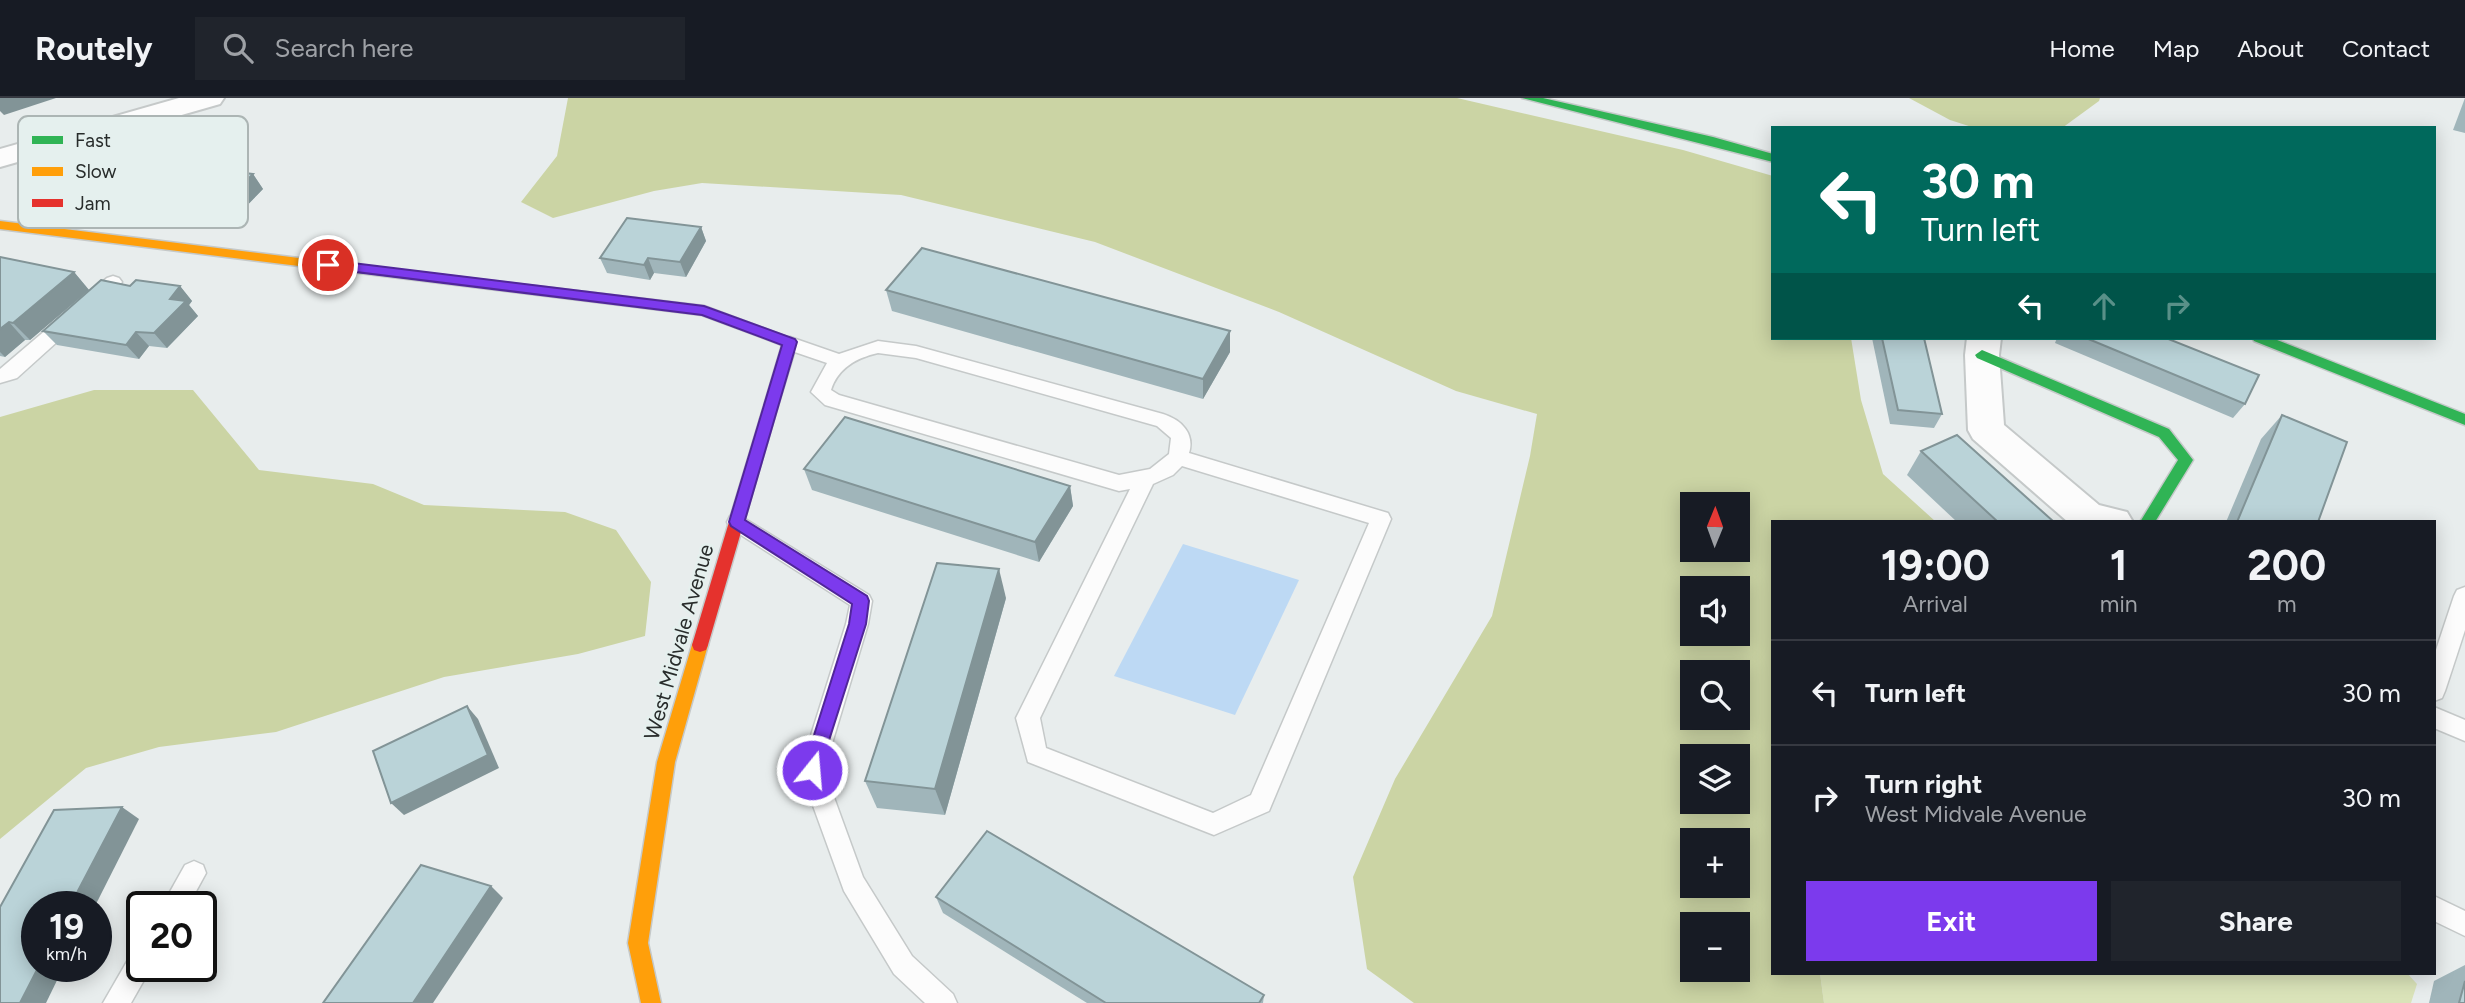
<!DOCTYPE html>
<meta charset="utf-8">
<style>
body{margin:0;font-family:Figtree,sans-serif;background:#20242c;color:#f1f3f6;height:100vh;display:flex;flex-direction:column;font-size:26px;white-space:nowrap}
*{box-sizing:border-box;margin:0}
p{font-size:23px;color:#9ea1a6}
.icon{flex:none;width:38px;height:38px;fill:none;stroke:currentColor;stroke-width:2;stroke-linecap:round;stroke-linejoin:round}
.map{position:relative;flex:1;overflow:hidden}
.panel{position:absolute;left:1771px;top:422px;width:665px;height:455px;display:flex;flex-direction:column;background:#171b24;border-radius:0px;box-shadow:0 4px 18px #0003}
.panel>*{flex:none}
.guide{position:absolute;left:1771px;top:28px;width:665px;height:214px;border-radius:0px;box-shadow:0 4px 18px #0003;background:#00695c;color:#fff;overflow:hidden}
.needle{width:46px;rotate:1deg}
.tools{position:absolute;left:1680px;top:394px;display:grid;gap:14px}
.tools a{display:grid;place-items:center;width:70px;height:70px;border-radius:0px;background:#171b24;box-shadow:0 4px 18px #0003;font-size:35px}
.speed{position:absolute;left:21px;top:793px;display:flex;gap:14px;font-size:35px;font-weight:700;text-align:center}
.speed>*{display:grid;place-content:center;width:91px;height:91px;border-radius:50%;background:#171b24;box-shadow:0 4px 18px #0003;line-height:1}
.speed small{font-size:18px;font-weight:400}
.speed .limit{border:4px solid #111;border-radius:10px;background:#fff;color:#111}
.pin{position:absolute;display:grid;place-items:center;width:60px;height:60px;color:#fff;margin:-30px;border:4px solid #fff;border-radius:50%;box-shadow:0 2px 7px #0007}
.me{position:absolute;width:77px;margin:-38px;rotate:17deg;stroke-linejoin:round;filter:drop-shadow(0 0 5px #0008)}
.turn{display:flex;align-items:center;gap:24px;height:147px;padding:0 35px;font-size:32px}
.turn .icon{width:91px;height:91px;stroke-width:2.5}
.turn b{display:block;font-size:49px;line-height:60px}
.lanes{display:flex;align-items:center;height:66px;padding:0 35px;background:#0003;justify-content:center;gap:35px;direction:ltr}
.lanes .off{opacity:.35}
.eta{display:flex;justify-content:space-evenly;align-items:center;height:119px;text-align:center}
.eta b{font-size:42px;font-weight:700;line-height:49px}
.primary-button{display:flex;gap:14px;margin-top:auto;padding:14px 35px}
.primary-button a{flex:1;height:80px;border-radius:0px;background:#7c3aed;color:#fff;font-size:28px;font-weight:700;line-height:80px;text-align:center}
.primary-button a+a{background:#20242c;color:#f1f3f6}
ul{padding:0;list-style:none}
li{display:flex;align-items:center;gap:21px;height:105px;padding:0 35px;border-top:2px solid #363941}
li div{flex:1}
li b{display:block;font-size:26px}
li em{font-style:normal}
header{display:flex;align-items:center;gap:42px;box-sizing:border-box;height:98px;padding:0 35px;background:#171b24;border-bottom:2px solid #363941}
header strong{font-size:33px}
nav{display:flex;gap:38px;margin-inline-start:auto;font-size:24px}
.search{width:490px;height:63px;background:#20242c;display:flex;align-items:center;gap:18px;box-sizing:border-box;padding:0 24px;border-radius:0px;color:#9ea1a6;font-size:26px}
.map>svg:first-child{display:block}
</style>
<header>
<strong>Routely</strong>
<div class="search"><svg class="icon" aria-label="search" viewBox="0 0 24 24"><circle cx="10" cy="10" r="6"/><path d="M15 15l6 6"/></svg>Search here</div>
<nav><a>Home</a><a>Map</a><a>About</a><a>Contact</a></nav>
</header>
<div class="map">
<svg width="2465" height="905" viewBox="0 0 2465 905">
<rect width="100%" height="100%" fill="#e8eded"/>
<path fill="#dae3b9" d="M1820 875H2407L2417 886 2411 905H1824Z"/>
<g fill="#cbd4a4" fill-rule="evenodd">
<path d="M568 0H1457L1683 52 1773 78V240H1851L1861 302 1883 376 1935 423 1773 424V875H1820L1824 905H1414L1367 871 1353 779 1395 681 1492 518 1530 358 1537 316 1456 293 1279 214 1095 144 901 97 702 85 654 93 553 120 521 104 557 58ZM1692 406H1738V452H1692ZM1692 490H1738V536H1692ZM1692 574H1738V620H1692ZM1692 658H1738V704H1692ZM1692 742H1738V788H1692ZM1692 826H1738V872H1692Z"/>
<path d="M1909 0H2100L2099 3 2062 30H1975L1950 22Z"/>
<path d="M94 292H193L259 372 373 386 424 407 565 414 616 432 651 484 645 538 578 556 444 579 276 634 159 649 86 670 0 741V319Z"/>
</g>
<path fill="#bdd9f4" d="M1183 446 1299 482 1235 617 1114 578Z"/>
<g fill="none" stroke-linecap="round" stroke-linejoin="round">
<defs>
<g id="lane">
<path d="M113 178 119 180 122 184 119 188 17 280 0 285V271L107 180Z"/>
<path d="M790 239 839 256 878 243 916 248 1163 316C1182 322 1195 336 1189 355L1388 415 1391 421 1269 713 1214 737 1028 664 1016 620 1130 391 1119 393 825 307 811 294 827 265 783 250 781 245 783 240ZM878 255 916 260 1157 328 1171 340 1169 356 1150 371 1119 377 839 297 831 292C838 270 856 260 878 255ZM1182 368 1369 425 1251 697 1213 715 1046 650 1040 620 1153 386 1173 377Z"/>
<path d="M737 416 869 497 872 503 868 526 824 672 863 779 912 858 953 896 957 905H925L894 876 844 793 800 672 846 526 850 507 730 430 727 424 730 418Z"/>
<path d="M2465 489V532L2445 593 2442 600 2434 603V558L2454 498 2457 492Z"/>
<path d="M2434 609 2465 622V643L2434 630Z"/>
<path d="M194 763 203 767 206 775 188 808H162L185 767Z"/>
<path d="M2434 798 2465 813V838L2434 823Z"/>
<path d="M142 849V868H152L131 905H103L133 853Z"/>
</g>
<g id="street">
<path d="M179 0H224L220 6 0 69V51Z"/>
<path d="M1967 240H2001L1999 257 2004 327 2099 407 2127 414 2133 424H2068L1973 341 1968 332 1965 257Z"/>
</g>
<g id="fast">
<path d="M1522 0H1543L1713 39 1773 56V64Z"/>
<path d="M315 162 704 208 795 242 797 245 774 321 767 326 760 321 782 247 702 217 310 169V163Z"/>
<path d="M2252 240H2272L2465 316V327L2254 243Z"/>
<path d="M1982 252 2169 331 2193 362 2155 424H2140L2178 362 2159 339 1977 260 1975 257Z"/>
</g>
<g id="slow">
<path d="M0 123 315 162 322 166 315 170 0 131Z"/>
<path d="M700 540 706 542 708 547 675 664 648 845 661 905H641L628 845 657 664 692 547 694 542Z"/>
</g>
<path id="jam" d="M767 316 774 321 708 547 706 552 700 554 694 552 692 547 760 321Z"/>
</defs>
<use href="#lane" stroke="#c5c9c9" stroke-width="3"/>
<use href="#street" stroke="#c5c9c9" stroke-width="4"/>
<use href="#fast" stroke="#c5c9c9" stroke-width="3"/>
<use href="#slow" stroke="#c5c9c9" stroke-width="3"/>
<use href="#jam" stroke="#c5c9c9" stroke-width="3"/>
<use href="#lane" fill="#fcfcfc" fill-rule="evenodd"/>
<use href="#street" fill="#fcfcfc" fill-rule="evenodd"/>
<use href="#fast" fill="#30b455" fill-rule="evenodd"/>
<use href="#slow" fill="#ff9f0a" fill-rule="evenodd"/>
<use href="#jam" fill="#e5322d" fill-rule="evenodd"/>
</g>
<g fill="#a0b5ba">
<path d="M2465 0V35L2453 32Z"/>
<path d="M253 76 263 91 232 123 208 117 126 107 114 92Z"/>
<path d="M701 129 706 143 686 179 654 175 650 182 607 175 600 160Z"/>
<path d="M0 159 74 174 89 192 30 242H25L5 259 0 258Z"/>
<path d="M130 188H180L192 203 189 207 198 218 167 250 149 248 139 261 57 247 43 233Z"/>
<path d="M886 192 1230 233V254L1203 301 892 213Z"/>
<path d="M1872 240H1924L1942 316 1934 330 1890 326Z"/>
<path d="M2057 240H2166L2245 306 2233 320 2055 245Z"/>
<path d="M2282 317 2318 424H2226L2261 341Z"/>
<path d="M1921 353 2054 424H1957L1907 377Z"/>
<path d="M804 371 1070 388 1073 408 1039 464 812 392Z"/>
<path d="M1006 500 945 717 877 710 865 683Z"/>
<path d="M936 799 1264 897 1263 905H1087L943 815Z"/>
<path d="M2465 867V905H2429L2434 883Z"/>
</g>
<g fill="#829497">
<path d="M0 0H56L4 17 0 13Z"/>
<path d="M253 76 263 91 232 123 221 108Z"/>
<path d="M701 129 706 143 686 179 680 164Z"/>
<path d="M648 160 654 175 650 182 644 167Z"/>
<path d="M74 174 89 192 30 242 13 225Z"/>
<path d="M180 188 192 203 189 207 198 218 167 250 154 235 170 201Z"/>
<path d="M9 224 25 242 5 259 0 254V231Z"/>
<path d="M1230 233V254L1203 301V281Z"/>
<path d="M136 234 149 248 139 261 126 247Z"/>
<path d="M1070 388 1073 408 1039 464 1035 444Z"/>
<path d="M999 471 1006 500 945 717 935 691Z"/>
<path d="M467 608 478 621 499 670 404 717 391 705Z"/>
<path d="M122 709 139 721 95 808H70Z"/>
<path d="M491 788 503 800 433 905H413Z"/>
<path d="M39 868H64L46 905H20Z"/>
</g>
<g fill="#bad3d8" stroke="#829497" stroke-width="2">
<path d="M147 63 253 76 221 108 197 102 114 92Z"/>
<path d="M627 120 701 129 680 164 648 160 644 167 600 160Z"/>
<path d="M922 150 1230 233 1203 281 886 192Z"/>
<path d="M0 159 74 174 13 225 9 224 0 231Z"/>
<path d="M101 182 130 188 136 182 180 188 170 201 186 203 154 235 136 234 126 247 43 233Z"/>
<path d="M1882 240H1924L1942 316 1898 312Z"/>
<path d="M2086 240H2166L2259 277 2245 306Z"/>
<path d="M2282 317 2347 344 2318 424H2237Z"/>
<path d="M845 319 1070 388 1035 444 804 371Z"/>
<path d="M1957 337 2054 424H1998L1921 353Z"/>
<path d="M937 465 999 471 935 691 865 683Z"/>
<path d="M467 608 488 657 391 705 373 653Z"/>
<path d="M122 709 70 808H37V868H39L20 905H0V809L54 712Z"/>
<path d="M987 733 1264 897 1259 905H1106L936 799Z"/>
<path d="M421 767 491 788 413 905H323Z"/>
<path d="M2465 883V905H2459Z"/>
</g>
<path fill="#7c3aed" stroke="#51269a" stroke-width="2" d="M328 162 704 208 795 241 797 244 745 422 867 498 869 503 866 526 818 677 812 680 805 677 803 672 849 526 852 506 731 428 729 424 782 247 702 217 324 170V164Z"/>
<g text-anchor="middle" stroke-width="5" stroke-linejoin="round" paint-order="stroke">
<g font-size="21" fill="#282c2b" stroke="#e5f0ee">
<text transform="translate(679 544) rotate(-74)" y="7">West Midvale Avenue</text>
</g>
</g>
<rect x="18" y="18" width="230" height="112" rx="10" fill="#e5f0ee" stroke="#acb5b4" stroke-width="2"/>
<rect x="32" y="38" width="31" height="8" fill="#30b455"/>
<rect x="32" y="69" width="31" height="9" fill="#ff9f0a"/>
<rect x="32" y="101" width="31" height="8" fill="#e5322d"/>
<g font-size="19" fill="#282c2b">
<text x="75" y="49">Fast</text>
<text x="75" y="80">Slow</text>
<text x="75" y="112">Jam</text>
</g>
</svg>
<div class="tools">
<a><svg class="needle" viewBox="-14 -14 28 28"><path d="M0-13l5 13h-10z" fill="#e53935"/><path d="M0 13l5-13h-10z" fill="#9ea1a6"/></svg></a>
<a><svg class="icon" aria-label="sound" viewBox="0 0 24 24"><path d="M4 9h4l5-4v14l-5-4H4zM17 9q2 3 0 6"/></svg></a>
<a><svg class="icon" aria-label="search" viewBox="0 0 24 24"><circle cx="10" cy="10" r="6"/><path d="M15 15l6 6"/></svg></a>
<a><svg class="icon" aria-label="layers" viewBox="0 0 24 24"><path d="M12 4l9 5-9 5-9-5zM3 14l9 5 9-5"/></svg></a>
<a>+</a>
<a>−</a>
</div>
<div class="speed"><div>19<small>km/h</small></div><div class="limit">20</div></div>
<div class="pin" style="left:328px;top:167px;background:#d93025"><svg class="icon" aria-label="arrive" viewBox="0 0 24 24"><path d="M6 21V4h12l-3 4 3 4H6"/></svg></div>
<svg class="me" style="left:812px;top:672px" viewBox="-20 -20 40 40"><circle r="17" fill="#7c3aed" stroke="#fff" stroke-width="3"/><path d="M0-11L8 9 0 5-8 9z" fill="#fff"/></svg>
<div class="guide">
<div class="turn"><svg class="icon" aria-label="left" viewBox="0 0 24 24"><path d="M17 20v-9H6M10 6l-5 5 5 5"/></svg><div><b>30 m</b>Turn left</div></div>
<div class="lanes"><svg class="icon" aria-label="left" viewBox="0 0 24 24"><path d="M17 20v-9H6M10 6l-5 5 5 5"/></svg><svg class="icon off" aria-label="ahead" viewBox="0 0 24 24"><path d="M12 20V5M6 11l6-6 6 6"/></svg><svg class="icon off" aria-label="right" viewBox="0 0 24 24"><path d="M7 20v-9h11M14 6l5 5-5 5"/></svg></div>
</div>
<section class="panel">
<div class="eta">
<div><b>19:00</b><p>Arrival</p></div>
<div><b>1</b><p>min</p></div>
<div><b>200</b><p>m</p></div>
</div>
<ul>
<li><svg class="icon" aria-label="left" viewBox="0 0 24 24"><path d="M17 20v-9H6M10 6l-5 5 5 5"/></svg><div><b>Turn left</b></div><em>30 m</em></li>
<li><svg class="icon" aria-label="right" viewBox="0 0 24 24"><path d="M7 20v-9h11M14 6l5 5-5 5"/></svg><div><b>Turn right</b><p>West Midvale Avenue</p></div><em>30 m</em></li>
</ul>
<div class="primary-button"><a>Exit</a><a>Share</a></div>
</section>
</div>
